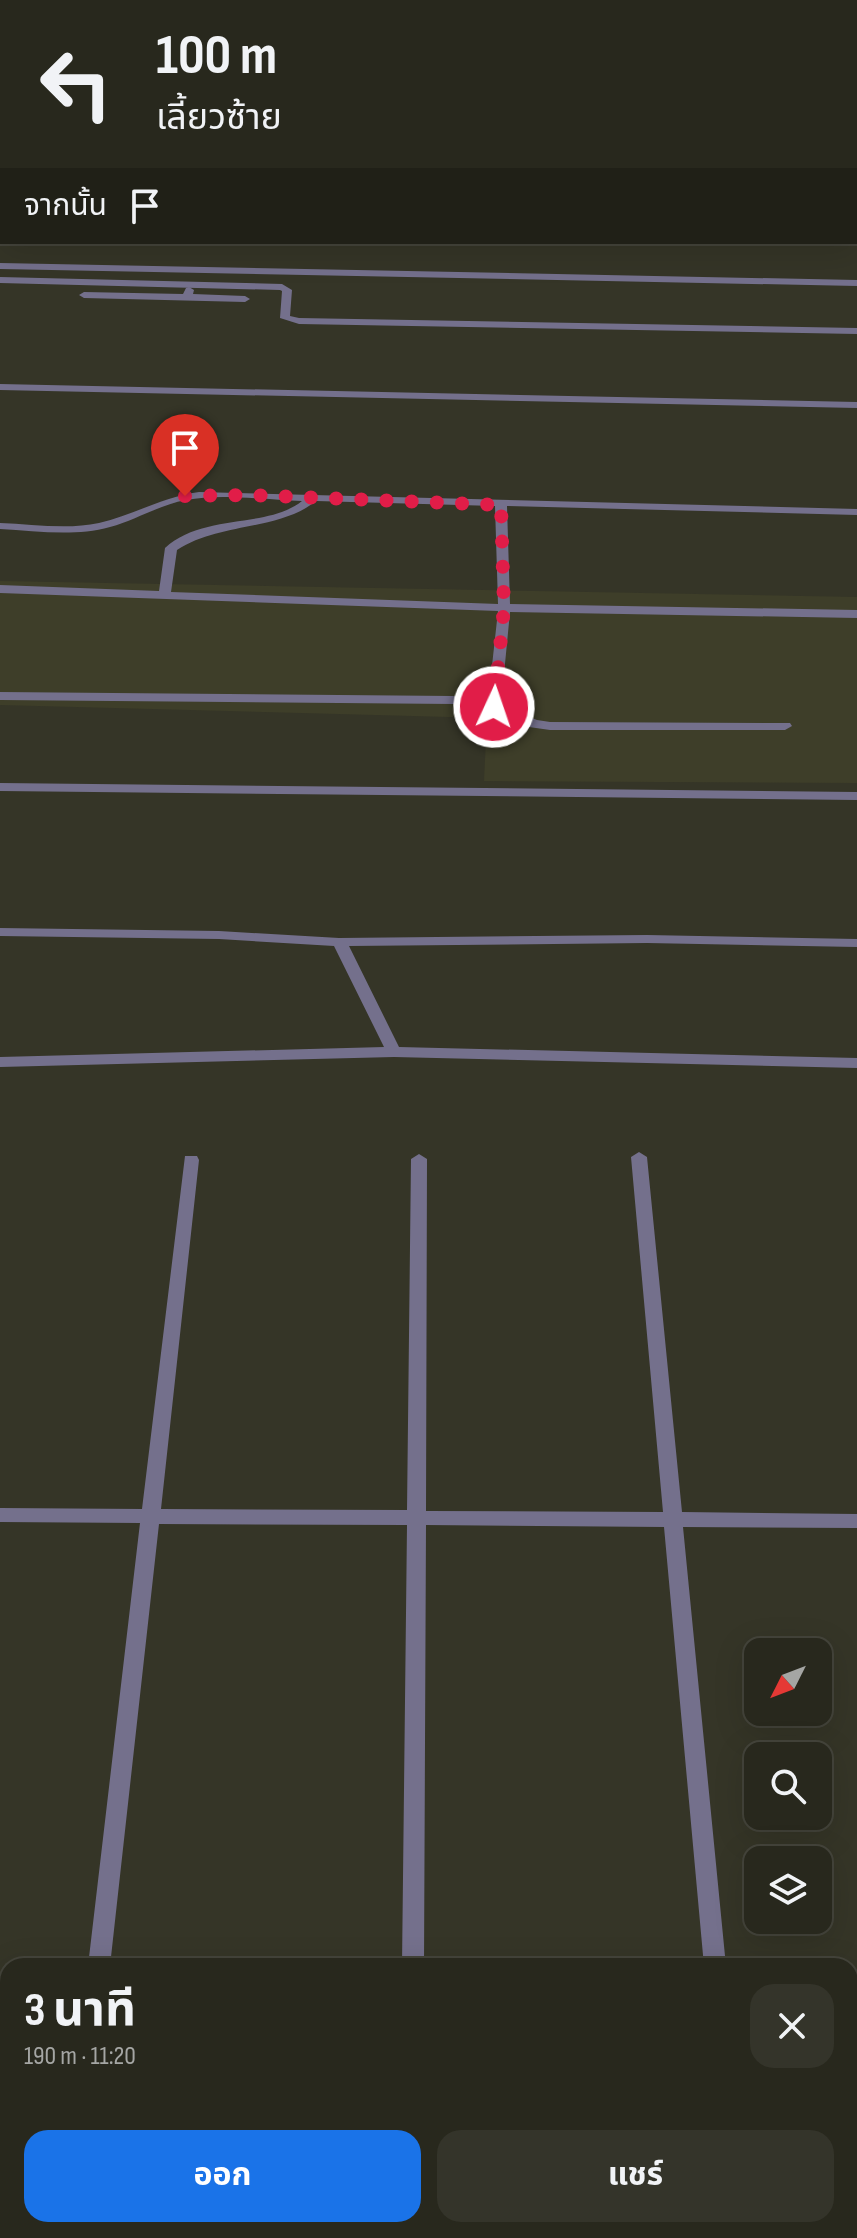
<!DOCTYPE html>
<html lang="th">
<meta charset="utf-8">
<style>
body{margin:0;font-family:"Sofia Sans Condensed","Noto Sans Thai",sans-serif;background:#34342a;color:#f1f3f6;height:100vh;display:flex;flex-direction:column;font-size:30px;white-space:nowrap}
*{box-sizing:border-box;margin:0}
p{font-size:26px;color:#a5a6a4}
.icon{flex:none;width:44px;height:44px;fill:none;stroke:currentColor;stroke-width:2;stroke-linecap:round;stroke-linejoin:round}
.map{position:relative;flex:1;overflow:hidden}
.panel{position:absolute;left:0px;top:1958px;width:858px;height:280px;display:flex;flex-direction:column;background:#28281d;border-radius:24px 24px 0 0;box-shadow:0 8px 32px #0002,0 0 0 2px #44443b}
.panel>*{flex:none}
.banner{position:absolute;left:0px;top:0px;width:858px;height:244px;box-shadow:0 8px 32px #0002,0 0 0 2px #44443b;background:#28281d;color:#f1f3f6;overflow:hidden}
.needle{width:52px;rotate:228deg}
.fabs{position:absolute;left:744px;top:1638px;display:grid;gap:16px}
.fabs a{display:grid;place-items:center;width:88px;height:88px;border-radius:16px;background:#28281d;box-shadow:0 8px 32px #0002,0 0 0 2px #44443b;font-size:40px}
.pin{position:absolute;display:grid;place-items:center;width:68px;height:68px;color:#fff;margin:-82px -34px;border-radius:50% 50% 50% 0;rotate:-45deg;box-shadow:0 0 8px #0007}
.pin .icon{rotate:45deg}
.me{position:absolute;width:88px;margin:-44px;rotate:3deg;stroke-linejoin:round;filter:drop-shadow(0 0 6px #0008)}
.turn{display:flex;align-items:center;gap:28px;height:168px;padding:0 24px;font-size:36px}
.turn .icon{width:104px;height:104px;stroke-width:2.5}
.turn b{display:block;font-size:56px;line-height:68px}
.then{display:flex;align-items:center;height:76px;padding:0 24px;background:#0003;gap:16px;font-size:30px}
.round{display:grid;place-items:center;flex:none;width:84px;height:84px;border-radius:24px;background:#34342a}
.head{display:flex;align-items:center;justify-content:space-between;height:136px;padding:0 24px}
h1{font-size:48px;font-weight:700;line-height:60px}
.cta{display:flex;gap:16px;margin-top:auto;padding:16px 24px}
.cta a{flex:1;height:92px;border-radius:24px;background:#1a73e8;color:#fff;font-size:32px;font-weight:700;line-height:92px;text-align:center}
.cta a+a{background:#34342a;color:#f1f3f6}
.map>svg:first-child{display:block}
</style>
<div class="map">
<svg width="857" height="2238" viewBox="0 0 857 2238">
<rect width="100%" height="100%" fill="#353527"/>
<path fill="#3e3e29" d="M0 581 857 597V783L484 781 487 718 0 705Z"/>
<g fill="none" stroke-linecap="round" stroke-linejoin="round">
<g fill="#74708c" fill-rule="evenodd">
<path d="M579 0H587L578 2Z"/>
<path d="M699 0H707L709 2H701Z"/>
<path d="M189 287 194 290 193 294 245 296 250 299 245 302 84 298 79 295 84 292 183 294 186 288Z"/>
<path d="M199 492 857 509V515L507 506 510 604 857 610V618L510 612 501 705 537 720 550 722 790 723 792 726 785 730H550L529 727 491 710 453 704 0 700V692L453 696 488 702 498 611 0 593V585L159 591 165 548C203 513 267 529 302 501 266 500 221 493 186 500 159 505 136 520 110 527 74 537 37 531 0 529V523C32 524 67 530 99 523 133 515 163 497 199 492ZM316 501 495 506 498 604 171 592 177 550C220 522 279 531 316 501Z"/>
</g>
<g fill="#74708c" fill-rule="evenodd">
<rect x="856" y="128" width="1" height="6"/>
<path d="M1 140 2 159 0 160V141Z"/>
<path d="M0 263 857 280V286L0 269Z"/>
<path d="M0 277 282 284 292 290 290 316 299 318 857 328V334L299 324 280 318 282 291 280 290 0 283Z"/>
<path d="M0 384 857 402V408L0 390Z"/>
<path d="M0 783 857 792V800L0 791Z"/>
<path d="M0 928 219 931 339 938 647 935 857 939V947L647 943 349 946 399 1047 857 1058V1068L394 1057 0 1067V1057L384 1047 334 946 219 939 0 936Z"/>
<path d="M639 1152 647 1157 682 1512 857 1514V1528L683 1527 726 1966H704L664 1527 426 1525 424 1966H402L407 1525 159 1524 110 1966H88L140 1523 0 1522V1508L142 1509 185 1156H197L199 1160 161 1509 407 1510 411 1159 419 1154 427 1159 426 1511 663 1512 631 1157Z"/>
<path d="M57 2230H81L80 2238H56Z"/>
<rect x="398" y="2230" width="24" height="8"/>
<path d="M728 2230H752L753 2238H729Z"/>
</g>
<g fill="#9892be" fill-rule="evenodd">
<path d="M857 12V17H856V12Z"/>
<rect x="856" y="65" width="1" height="4"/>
<rect x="0" y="140" width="2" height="6"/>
</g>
</g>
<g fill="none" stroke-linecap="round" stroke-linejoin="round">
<path stroke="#e11d48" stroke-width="14" stroke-dasharray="0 25.2" d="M185 496 247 495 501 505 504 608 494 707"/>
</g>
</svg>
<div class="fabs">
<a><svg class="needle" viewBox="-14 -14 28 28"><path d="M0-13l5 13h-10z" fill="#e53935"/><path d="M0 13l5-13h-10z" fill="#a5a6a4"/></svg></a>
<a><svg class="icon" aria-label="search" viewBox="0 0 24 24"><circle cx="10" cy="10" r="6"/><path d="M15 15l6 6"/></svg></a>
<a><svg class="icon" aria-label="layers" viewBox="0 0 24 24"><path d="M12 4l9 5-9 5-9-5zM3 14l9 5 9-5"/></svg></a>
</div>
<div class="pin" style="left:185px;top:496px;background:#d93025"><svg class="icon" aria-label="arrive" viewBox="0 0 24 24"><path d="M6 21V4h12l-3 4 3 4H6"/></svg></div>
<svg class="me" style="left:494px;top:707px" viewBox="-20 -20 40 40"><circle r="17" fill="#e11d48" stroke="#fff" stroke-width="3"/><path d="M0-11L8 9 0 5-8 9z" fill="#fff"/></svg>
<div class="banner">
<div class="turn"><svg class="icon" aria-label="left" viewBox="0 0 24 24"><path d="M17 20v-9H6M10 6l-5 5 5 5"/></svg><div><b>100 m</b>เลี้ยวซ้าย</div></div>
<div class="then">จากนั้น<svg class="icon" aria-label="arrive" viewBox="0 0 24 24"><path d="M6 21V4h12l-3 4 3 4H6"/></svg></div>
</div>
<section class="panel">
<div class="head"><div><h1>3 นาที</h1><p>190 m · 11:20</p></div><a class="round"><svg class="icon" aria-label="close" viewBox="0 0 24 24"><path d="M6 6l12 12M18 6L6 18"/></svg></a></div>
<div class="cta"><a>ออก</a><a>แชร์</a></div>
</section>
</div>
